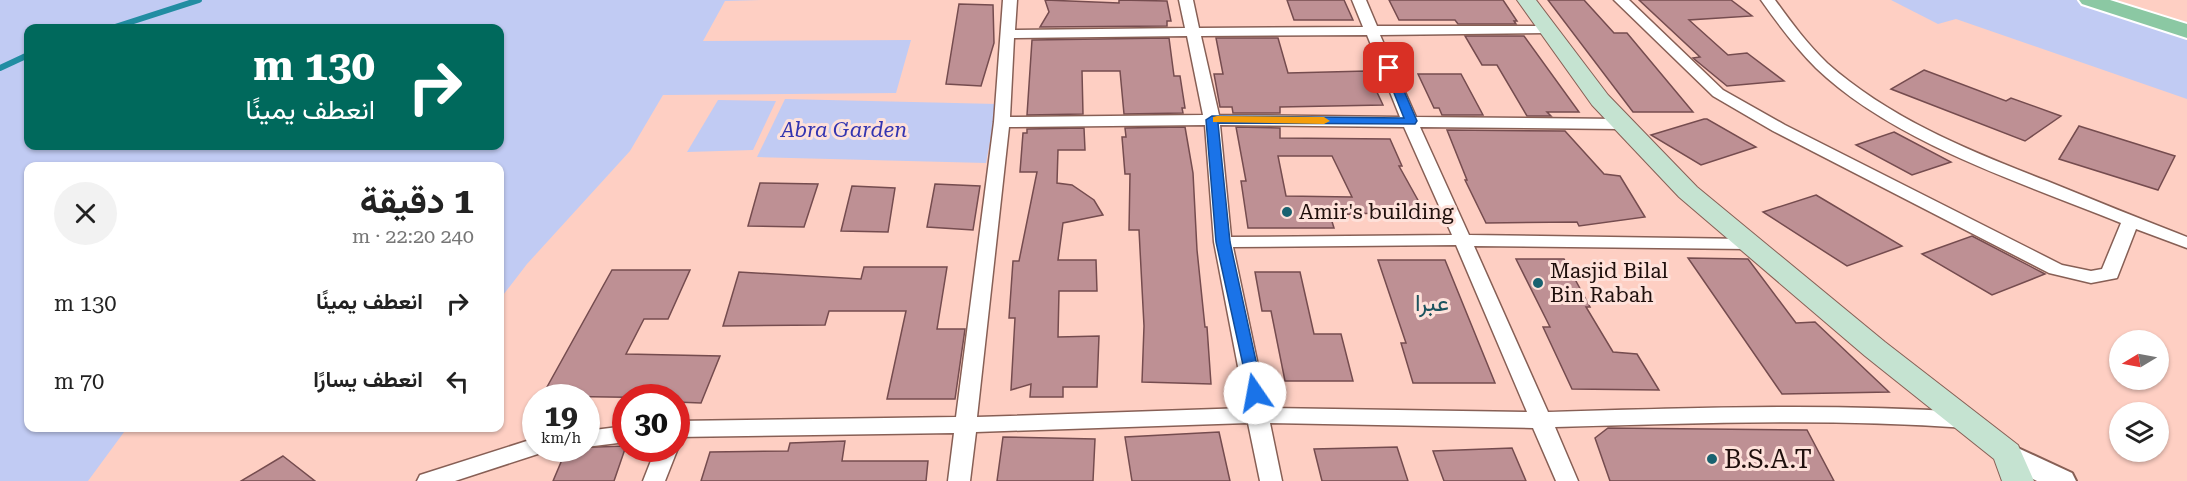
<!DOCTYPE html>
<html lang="ar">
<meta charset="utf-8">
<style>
body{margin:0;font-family:"Roboto Serif",Vazirmatn,serif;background:#f2f2f2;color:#222;direction:rtl;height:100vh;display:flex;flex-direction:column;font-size:22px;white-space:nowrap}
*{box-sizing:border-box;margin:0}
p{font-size:20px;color:#767676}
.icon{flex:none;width:33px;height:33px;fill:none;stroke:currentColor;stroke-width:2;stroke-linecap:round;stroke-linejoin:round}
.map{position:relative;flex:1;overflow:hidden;direction:ltr}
.panel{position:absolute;left:24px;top:162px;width:480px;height:270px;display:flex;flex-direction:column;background:#fff;border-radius:12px;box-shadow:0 2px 4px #0004;direction:rtl}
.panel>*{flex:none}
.banner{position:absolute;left:24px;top:24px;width:480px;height:126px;border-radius:12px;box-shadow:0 2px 4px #0004;direction:rtl;background:#00695c;color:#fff;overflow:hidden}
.needle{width:39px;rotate:260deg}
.controls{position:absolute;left:2109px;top:330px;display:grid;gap:12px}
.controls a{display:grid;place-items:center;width:60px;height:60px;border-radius:50%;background:#fff;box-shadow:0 2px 4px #0004;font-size:30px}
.speed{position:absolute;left:522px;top:384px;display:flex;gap:12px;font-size:30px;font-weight:700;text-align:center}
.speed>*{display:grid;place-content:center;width:78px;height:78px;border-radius:50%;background:#fff;box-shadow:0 2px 4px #0004;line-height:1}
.speed small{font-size:15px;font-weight:400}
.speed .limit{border:9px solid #d22;background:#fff;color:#111}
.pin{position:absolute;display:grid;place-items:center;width:51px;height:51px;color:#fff;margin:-26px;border-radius:12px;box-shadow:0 3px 9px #0006}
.me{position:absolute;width:66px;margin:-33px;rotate:348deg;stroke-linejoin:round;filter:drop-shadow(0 0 4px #0008)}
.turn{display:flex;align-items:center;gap:21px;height:126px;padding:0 30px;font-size:27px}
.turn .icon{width:78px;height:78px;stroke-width:2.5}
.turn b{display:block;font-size:42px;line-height:51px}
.round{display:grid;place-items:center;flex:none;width:63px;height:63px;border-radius:32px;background:#f2f2f2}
.overview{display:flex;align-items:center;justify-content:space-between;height:102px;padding:0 30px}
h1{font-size:36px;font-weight:700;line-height:45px}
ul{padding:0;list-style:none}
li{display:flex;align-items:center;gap:18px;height:78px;padding:0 30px}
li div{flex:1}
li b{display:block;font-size:22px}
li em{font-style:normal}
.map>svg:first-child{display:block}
</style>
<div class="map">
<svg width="2187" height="481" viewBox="0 0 2187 481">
<rect width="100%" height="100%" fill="#fecfc3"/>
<g fill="#c1cbf3" fill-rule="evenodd">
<path d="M0 0H761L725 1 703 41 911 40 896 93 663 95 630 151 527 264 500 299V166H28V428H127L88 481H0ZM28 28H500V146H28Z"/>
<path d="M1891 0H2076L2187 36V99L1956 19 1938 24Z"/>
<path d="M785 99 997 104 986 163 757 157Z"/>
<path d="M718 100 776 101 753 150 687 152Z"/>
</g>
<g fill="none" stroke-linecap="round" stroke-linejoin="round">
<g stroke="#228da2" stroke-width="6">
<path d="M112 28 199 0"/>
<path d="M0 68 28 55"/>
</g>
</g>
<g fill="#be9094" stroke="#754c4f" stroke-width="1.5" fill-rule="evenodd">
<path d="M1045 0 1119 3V0L1167 1 1171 21H1167V26L1040 27 1049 12Z"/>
<path d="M1287 0H1344L1353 20H1294Z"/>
<path d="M1389 0H1503L1517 21H1514L1516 24H1458L1455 20H1399Z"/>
<path d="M1548 0H1584L1614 33H1627L1693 112H1633Z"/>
<path d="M1639 0H1731L1752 16 1689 20 1728 55 1747 53 1784 81 1727 86 1693 58 1700 57Z"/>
<path d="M959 4 993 5 994 43 981 86 946 84Z"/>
<path d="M1465 36H1524L1579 112H1547L1551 116H1527L1497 65H1482Z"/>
<path d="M1169 38 1174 76H1180L1185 108H1182L1183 113 1124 114 1120 71H1082L1083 114 1027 115 1032 40Z"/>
<path d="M1216 38H1278L1288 73 1367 71 1383 105 1280 107V113H1233L1232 107H1220L1214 74H1223Z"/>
<path d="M1924 70 2006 101 2011 98 2061 116 2025 141 1891 89Z"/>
<path d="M1418 74H1461L1483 115H1442L1439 108H1434Z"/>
<path d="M1704 119H1707L1756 147 1701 165 1651 135Z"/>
<path d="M2079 126 2175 156 2158 190 2059 159Z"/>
<path d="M1185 127 1193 173 1197 250 1205 327H1207L1211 384 1142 382 1144 326 1139 230H1129L1130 174H1125L1122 137H1126L1125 128Z"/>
<path d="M1236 127 1280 128V138L1390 139 1402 166H1399L1424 211 1330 215 1334 228H1248L1241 181H1246ZM1278 156H1332L1352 197 1286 196Z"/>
<path d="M1084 128 1085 150H1058L1057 183 1072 185 1094 200 1103 215 1063 223 1058 260H1096L1097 291H1059L1058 337 1099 336 1097 387H1063V397H1030L1031 384 1011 390 1015 318H1009L1013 261H1019L1037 172H1020L1023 133H1027V129Z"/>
<path d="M1447 130 1565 131 1604 174 1620 176 1645 217 1579 226 1577 222 1486 223 1465 180H1467Z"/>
<path d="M1894 132 1951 162 1912 175 1856 145Z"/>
<path d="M760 183 818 184 804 227 748 226Z"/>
<path d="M935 184 980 186 973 230 927 227Z"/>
<path d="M852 186 895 188 888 232 841 231Z"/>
<path d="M1816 195 1902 246 1847 266 1763 212Z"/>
<path d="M1972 236 2045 274 1992 295 1922 254Z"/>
<path d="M1688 258 1748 259 1796 323 1815 322 1889 392 1782 394Z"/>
<path d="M1516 259H1564L1590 307H1586L1613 352 1637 354 1659 390 1572 389 1543 327H1550Z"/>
<path d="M1378 260H1445L1495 383H1413L1401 343H1406Z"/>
<path d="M864 267H947L937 329H965L955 399H887L906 311H829L825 325 723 326 739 272 861 279Z"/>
<path d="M612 270H690L668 319H644L626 354 720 356 701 403 676 402V398L542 396Z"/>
<path d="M1255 272H1300L1314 334H1341L1353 381H1285L1271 311H1262Z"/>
<path d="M1608 428 1807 430 1834 481H1610L1595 438Z"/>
<path d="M1219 432 1230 481H1132L1125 437Z"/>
<path d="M1003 437 1095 439 1093 481H997Z"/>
<path d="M845 441 842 461H928L926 481H701L710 452 788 451 790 443Z"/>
<path d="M626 446 614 481H553L567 448Z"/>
<path d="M1397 447 1408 481H1322L1314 449Z"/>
<path d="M1512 448 1526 481H1444L1433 451Z"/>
<path d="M283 456 315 481H241Z"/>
</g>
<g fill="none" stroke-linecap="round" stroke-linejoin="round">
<defs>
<g id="minor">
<path d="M1003 0H1017L1015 30 1185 28 1179 0H1193L1199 28 1363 27 1352 0H1366L1377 26H1551L1553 29 1551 32 1546 33 1380 35 1416 117 1620 119 1628 124 1620 129 1420 127 1469 235 1748 239 1754 240 1757 244 1754 248 1748 249 1474 246 1548 412C1688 408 1828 403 1967 412L1975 415 1978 420 1975 425 1967 428C1830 418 1692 423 1555 427L1578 481H1556L1533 428 1270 423 1282 481H1260L1248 423 976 432 970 481H948L954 433 676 437V421L956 417 994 122ZM1367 35 1400 117 1219 115 1201 36ZM1187 36 1203 115 1010 117 1014 38ZM1205 125 1214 242 1246 408 977 417 1009 127ZM1220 125 1404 127 1452 235 1231 237ZM1456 245 1527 412 1267 408 1233 247Z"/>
<path d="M1614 0H1629L1723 90 1785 125 2062 265 2091 271 2102 269 2121 223C2022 183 1893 142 1816 68 1795 47 1778 24 1761 0H1775C1791 22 1807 44 1827 63 1890 119 1970 151 2047 181 2094 200 2140 219 2187 237V248L2136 229 2117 278 2091 283 2049 273 1773 131 1713 96Z"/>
<path d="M626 426V442L586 447V431Z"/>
<path d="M536 438V448H546L544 452 455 481H417L420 475Z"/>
<path d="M676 445 678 448 665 481H643L656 448H676Z"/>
</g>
<path id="tertiary" d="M2007 443 2072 473 2076 481H2037L1997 460 1993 453 1997 446Z"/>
<path id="secondary" d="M1517 0H1536L1608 95 1697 187 1885 342 2018 445 2034 481H2002L1994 459 1865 356 1679 197 1592 105Z"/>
<path id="primary" d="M2079 0H2110L2187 24V38L2082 4Z"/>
</defs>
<use href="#minor" stroke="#875f55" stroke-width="3"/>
<use href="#tertiary" stroke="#875f55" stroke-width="4"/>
<use href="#secondary" stroke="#875f55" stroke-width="2"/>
<use href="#primary" stroke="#fff" stroke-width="4"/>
<use href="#minor" fill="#fff" fill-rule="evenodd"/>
<use href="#tertiary" fill="#fff" fill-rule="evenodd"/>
<use href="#secondary" fill="#c5e3d1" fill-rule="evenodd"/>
<use href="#primary" fill="#8bc8a3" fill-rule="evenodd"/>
</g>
<path fill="#1a73e8" stroke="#114b97" stroke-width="1.5" d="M1385 65H1393L1394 68 1417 121 1415 124 1218 123 1230 242 1263 393 1261 397H1250L1216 242 1206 120 1212 116 1404 118 1384 68Z"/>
<path fill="#f59e0b" d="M1217 116 1324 117 1330 121 1324 124 1213 122V117Z"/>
<g fill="#196270" stroke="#fee1da" stroke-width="2">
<circle cx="1287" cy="212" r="6"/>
<circle cx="1538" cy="283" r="6"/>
<circle cx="1712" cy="459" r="6"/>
</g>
<g text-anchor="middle" stroke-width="6" stroke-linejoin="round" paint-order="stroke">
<g font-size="21" font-style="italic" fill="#3334b0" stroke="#fee1da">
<text x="844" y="137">Abra Garden</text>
</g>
<g font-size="21" fill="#1f0f0c" stroke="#fee1da" text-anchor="start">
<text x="1299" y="219">Amir's building</text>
<text x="1550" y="278">Masjid Bilal<tspan x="1550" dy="24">Bin Rabah</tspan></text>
</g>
<g font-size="24" fill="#1b535e" stroke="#fee1da">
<text x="1432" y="311">عبرا</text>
</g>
<g font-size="26" fill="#1f0f0c" stroke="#fee1da" text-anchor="start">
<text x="1724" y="468">B.S.A.T</text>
</g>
</g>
</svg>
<div class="controls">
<a><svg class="needle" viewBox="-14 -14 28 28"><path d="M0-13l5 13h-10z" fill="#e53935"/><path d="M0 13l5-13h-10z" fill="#767676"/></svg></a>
<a><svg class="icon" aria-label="layers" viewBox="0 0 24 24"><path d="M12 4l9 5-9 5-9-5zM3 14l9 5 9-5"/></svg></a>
</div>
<div class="speed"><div>19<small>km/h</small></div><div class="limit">30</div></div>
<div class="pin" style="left:1389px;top:68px;background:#d93025"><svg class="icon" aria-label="arrive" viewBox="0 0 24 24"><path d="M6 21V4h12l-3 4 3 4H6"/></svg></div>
<svg class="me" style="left:1255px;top:393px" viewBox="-20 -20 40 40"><circle r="19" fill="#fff"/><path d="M0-13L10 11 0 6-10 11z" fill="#1a73e8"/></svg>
<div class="banner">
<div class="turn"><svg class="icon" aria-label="right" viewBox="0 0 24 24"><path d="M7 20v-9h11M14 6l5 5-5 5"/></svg><div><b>130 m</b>انعطف يمينًا</div></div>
</div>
<section class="panel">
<div class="overview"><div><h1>1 دقيقة</h1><p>240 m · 22:20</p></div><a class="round"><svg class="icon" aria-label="close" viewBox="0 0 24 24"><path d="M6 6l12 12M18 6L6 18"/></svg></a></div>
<ul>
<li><svg class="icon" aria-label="right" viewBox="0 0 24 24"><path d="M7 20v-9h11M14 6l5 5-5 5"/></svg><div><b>انعطف يمينًا</b></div><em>130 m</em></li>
<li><svg class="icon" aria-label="left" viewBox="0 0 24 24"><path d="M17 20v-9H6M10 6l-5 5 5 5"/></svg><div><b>انعطف يسارًا</b></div><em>70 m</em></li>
</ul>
</section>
</div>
